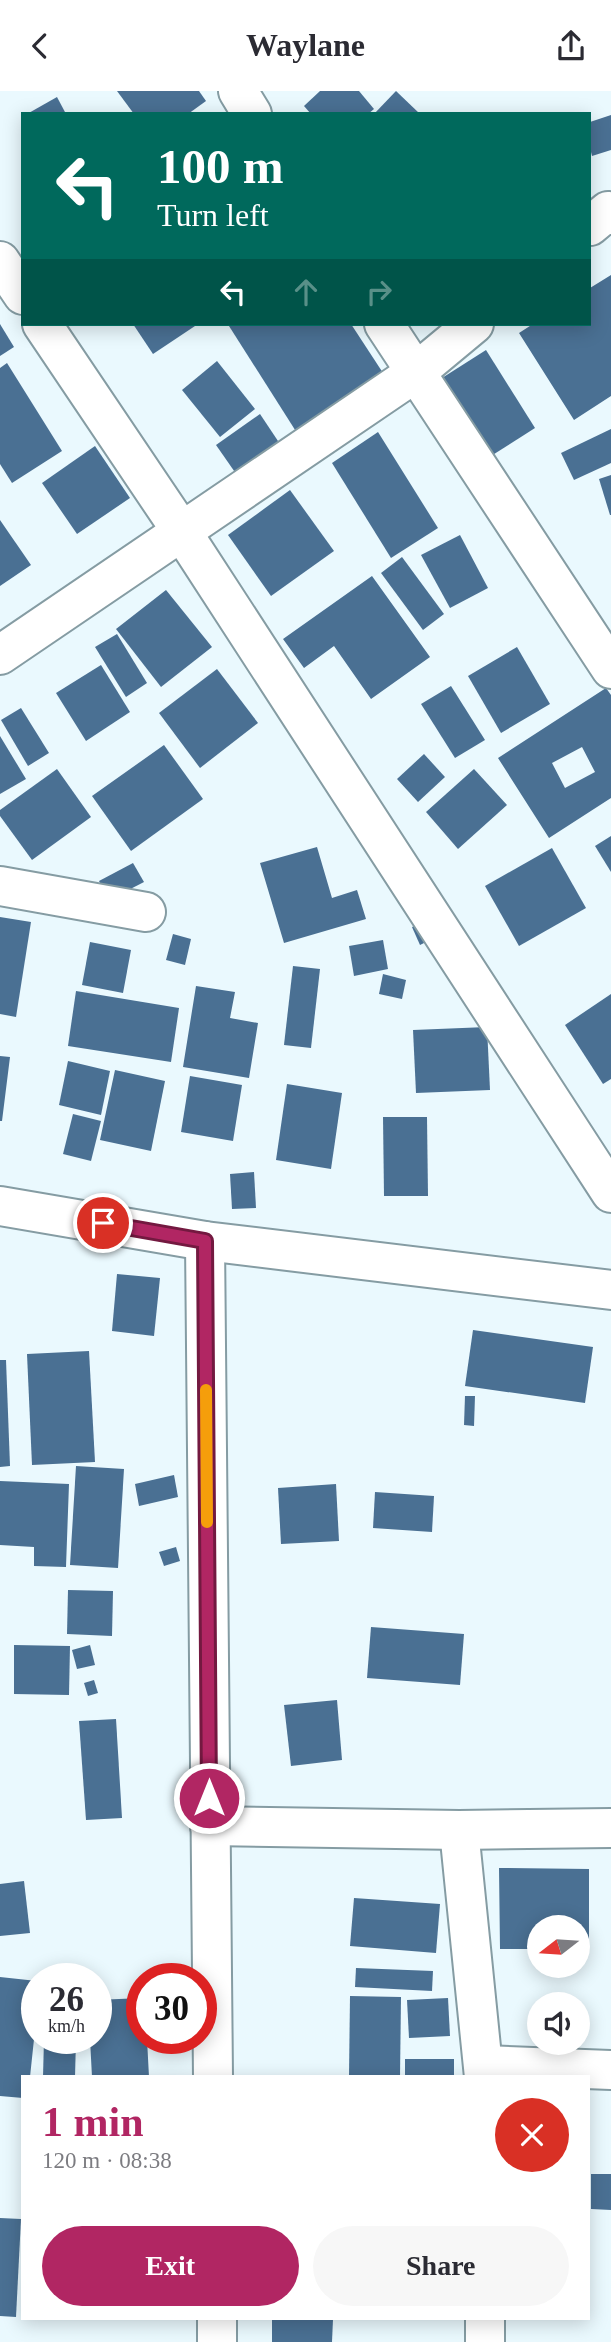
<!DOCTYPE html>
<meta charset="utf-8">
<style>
body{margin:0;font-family:Georgia,serif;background:#f7f7f7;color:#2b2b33;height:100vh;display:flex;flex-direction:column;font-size:26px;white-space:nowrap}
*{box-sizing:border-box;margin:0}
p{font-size:23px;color:#7c7c81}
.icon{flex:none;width:38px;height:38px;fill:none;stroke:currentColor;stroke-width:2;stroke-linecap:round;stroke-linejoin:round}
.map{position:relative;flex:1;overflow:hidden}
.panel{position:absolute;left:21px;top:1984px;width:569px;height:245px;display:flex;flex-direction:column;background:#fff;border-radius:0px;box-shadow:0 4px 18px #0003}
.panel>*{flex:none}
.hud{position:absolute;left:21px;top:21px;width:570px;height:214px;border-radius:0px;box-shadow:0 4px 18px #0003;background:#00695c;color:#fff;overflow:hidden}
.needle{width:46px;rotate:253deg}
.fabs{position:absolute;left:527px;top:1824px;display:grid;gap:14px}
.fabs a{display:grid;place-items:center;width:63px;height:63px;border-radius:50%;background:#fff;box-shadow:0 4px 18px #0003;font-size:35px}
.speed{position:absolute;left:21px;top:1872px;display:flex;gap:14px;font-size:35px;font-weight:700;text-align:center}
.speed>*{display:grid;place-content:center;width:91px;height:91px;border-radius:50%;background:#fff;box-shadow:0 4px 18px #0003;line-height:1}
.speed small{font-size:18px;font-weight:400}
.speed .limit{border:10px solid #d22;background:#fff;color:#111}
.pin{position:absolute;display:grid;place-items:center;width:60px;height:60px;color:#fff;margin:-30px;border:4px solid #fff;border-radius:50%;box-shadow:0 2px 7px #0007}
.me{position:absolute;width:77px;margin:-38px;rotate:0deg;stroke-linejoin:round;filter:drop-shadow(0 0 5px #0008)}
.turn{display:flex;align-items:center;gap:24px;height:147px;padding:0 21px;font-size:32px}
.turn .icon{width:91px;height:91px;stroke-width:2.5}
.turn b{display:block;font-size:49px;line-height:60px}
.lanes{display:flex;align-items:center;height:66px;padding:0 21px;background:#0003;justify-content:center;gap:35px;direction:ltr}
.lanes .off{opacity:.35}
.round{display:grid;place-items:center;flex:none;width:74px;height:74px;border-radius:37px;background:#f7f7f7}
.headline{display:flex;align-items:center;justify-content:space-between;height:119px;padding:0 21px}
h1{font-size:42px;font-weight:700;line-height:52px;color:#b12663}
.cta{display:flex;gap:14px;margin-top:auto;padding:14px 21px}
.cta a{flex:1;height:80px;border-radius:42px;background:#b12663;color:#fff;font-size:28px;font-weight:700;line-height:80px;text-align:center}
.cta a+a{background:#f7f7f7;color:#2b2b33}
header{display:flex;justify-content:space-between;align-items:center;height:91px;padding:0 21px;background:#fff;font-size:32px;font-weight:700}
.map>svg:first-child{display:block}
</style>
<header><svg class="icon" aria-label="back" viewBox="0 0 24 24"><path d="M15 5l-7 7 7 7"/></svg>Waylane<svg class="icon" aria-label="share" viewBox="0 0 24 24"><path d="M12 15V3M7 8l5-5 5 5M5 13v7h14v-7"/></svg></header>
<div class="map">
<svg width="611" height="2251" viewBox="0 0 611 2251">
<rect width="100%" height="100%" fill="#eaf9fe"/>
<g fill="#4a7093" fill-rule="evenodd">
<path d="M117 0H199L206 10 188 23H134Z"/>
<path d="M320 0H359L374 18 368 23H311L304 15Z"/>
<path d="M396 0 420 23H374Z"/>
<path d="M57 6 66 23H27Z"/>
<path d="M611 24V59L592 65 590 57V31Z"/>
<path d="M611 184V305L574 329 519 242 533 233H590V197Z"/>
<path d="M0 233 14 256 0 265Z"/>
<path d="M133 233H198L153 263Z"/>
<path d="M233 233H351L385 285 297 342 229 235Z"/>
<path d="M486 259 535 337 491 365 442 287Z"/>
<path d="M217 270 255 318 220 346 182 299Z"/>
<path d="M7 272 62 360 12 392 0 373V277Z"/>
<path d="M260 323 282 356 239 387 216 354Z"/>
<path d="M611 338V372L574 389 561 362Z"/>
<path d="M378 341 438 437 391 467 332 372Z"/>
<path d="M95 355 130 407 77 443 42 392Z"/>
<path d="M611 384V424H610L599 388Z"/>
<path d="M290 399 334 460 271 505 228 444Z"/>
<path d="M0 429 31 474 0 495Z"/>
<path d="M460 444 488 497 450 517 421 464Z"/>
<path d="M402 466 444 523 423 539 381 482Z"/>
<path d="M372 485 430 566 371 608 334 555 304 577 283 548Z"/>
<path d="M166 499 212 556 161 596 116 538Z"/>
<path d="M117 543 147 592 126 606 95 556Z"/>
<path d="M517 556 550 613 501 642 468 585Z"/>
<path d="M101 574 130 621 86 650 56 602Z"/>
<path d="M217 578 258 632 200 677 159 622Z"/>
<path d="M451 595 485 649 455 667 421 613Z"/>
<path d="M606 597 611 604V707L549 747 498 667ZM582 656 595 681 565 697 552 672Z"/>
<path d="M21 617 49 662 28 675 1 629Z"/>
<path d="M0 645 26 688 0 703Z"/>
<path d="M164 654 203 708 131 760 92 705Z"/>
<path d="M424 663 445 686 418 711 397 688Z"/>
<path d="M57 678 91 726 32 769 0 725V719Z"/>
<path d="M474 678 507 714 458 758 426 721Z"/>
<path d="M611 745V781L595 755Z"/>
<path d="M317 756 332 807 357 799 366 828 284 852 260 772Z"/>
<path d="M552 757 586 817 519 855 485 795Z"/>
<path d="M133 772 144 791 109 809 99 790Z"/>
<path d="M0 826 31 831 16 926 0 923Z"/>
<path d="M424 831 432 848 420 854 412 836Z"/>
<path d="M173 843 191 848 185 874 166 869Z"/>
<path d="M383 849 388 878 354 885 349 855Z"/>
<path d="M90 851 131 859 123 902 82 894Z"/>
<path d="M293 875 320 878 311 957 284 954Z"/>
<path d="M383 883 406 889 402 908 379 903Z"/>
<path d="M196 895 235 901 230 927 258 932 249 987 183 976Z"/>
<path d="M76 900 179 917 171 971 68 955Z"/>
<path d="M611 903V988L603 993 565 934Z"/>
<path d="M487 936 490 999 416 1002 413 939Z"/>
<path d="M0 965 10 966 2 1030H0Z"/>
<path d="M68 970 110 980 101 1024 59 1014Z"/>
<path d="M115 979 165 990 151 1060 100 1049Z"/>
<path d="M190 985 242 994 233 1050 181 1041Z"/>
<path d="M287 993 342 1002 331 1078 276 1069Z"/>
<path d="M73 1023 101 1030 91 1070 63 1063Z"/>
<path d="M383 1026H427L428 1105H384Z"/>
<path d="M254 1081 256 1117 232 1118 230 1083Z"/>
<path d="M117 1183 160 1187 154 1245 112 1240Z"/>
<path d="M473 1239 593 1256 585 1312 465 1295Z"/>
<path d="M89 1260 95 1371 32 1374 27 1263Z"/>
<path d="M0 1269H6L10 1375 0 1376Z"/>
<path d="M465 1305H475L474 1335 464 1334Z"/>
<path d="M76 1375 124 1378 118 1477 70 1474Z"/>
<path d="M174 1384 178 1406 139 1415 135 1393Z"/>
<path d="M0 1390 69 1393 66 1476 34 1475V1456L0 1454Z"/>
<path d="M336 1393 339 1450 281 1453 278 1397Z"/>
<path d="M375 1401 434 1405 432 1441 373 1437Z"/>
<path d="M176 1456 180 1470 164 1475 159 1461Z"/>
<path d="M68 1499 113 1500 112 1545 67 1543Z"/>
<path d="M371 1536 464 1543 460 1594 367 1587Z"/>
<path d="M14 1554 70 1555 69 1604 14 1603Z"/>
<path d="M90 1554 95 1574 77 1578 72 1559Z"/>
<path d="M94 1589 98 1602 88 1605 84 1592Z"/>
<path d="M337 1609 342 1669 291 1675 284 1614Z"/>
<path d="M116 1628 122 1727 86 1729 79 1630Z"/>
<path d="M499 1777 589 1778V1859H578V1836H539V1858H500Z"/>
<path d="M24 1790 30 1842 0 1845V1793Z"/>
<path d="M354 1807 440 1813 436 1862 350 1855Z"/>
<path d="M356 1877 433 1880 432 1900 355 1896Z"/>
<path d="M46 1884 78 1886V1888H46Z"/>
<path d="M0 1886 37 1890V1920L30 1986H23V2007L0 2005Z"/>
<path d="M350 1905 401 1906 400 1986H349Z"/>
<path d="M142 1907V1948H147L149 1986H92L90 1948H96V1909Z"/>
<path d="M448 1907 450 1945 409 1947 407 1909Z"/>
<path d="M44 1948H76L75 1986H43Z"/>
<rect x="405" y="1968" width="49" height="18"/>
<path d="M591 2083H611V2119L591 2118Z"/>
<path d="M0 2127 21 2128 16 2226 0 2225Z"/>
<path d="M272 2228H333L332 2251H272Z"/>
</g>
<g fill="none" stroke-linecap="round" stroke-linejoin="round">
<defs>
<g id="minor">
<path d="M238 0 252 23"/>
<path d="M590 135 608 120 611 124"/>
<path d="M0 170 23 204"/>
<path d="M42 233 182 441 611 1102"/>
<path d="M384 233 611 578"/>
<path d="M0 564 415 282 474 233"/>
<path d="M0 795 146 821"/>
<path d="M0 1115 205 1150 611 1199"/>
<path d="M205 1150 213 1986"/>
<path d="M210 1735 459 1739 611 1737"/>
<path d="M459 1739 484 1986"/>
<path d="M485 1974 611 1979"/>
<path d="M217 2228V2251"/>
<path d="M485 2228V2251"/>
</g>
</defs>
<use href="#minor" stroke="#859ca3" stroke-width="42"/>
<use href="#minor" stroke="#fff" stroke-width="38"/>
</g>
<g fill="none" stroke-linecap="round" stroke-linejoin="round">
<defs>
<path id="route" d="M103 1132 205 1150 209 1707"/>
</defs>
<use href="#route" stroke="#731940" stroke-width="18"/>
<use href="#route" stroke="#b12663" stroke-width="12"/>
<path stroke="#f59e0b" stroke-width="12" d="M206 1299 207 1431"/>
</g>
</svg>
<div class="fabs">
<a><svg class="needle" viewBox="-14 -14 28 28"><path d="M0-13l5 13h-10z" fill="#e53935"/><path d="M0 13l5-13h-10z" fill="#7c7c81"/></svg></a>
<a><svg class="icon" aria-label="sound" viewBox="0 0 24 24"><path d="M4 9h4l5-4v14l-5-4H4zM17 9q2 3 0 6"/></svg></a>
</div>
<div class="speed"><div>26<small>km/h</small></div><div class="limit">30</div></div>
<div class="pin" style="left:103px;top:1132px;background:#d93025"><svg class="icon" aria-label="arrive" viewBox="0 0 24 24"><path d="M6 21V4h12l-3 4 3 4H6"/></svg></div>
<svg class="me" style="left:209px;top:1707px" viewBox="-20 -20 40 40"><circle r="17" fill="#b12663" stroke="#fff" stroke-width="3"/><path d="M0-11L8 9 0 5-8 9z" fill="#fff"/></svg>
<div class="hud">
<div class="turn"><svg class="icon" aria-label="left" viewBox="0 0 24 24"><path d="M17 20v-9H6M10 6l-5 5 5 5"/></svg><div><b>100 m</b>Turn left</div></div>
<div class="lanes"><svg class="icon" aria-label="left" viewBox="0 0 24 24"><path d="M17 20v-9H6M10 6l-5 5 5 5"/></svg><svg class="icon off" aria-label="ahead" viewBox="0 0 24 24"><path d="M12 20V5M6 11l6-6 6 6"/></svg><svg class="icon off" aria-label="right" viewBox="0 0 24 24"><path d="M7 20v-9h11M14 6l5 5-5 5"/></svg></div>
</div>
<section class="panel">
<div class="headline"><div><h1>1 min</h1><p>120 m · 08:38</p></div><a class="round" style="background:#d93025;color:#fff"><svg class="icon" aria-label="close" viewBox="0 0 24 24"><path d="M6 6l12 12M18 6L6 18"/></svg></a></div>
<div class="cta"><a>Exit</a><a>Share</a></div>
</section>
</div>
